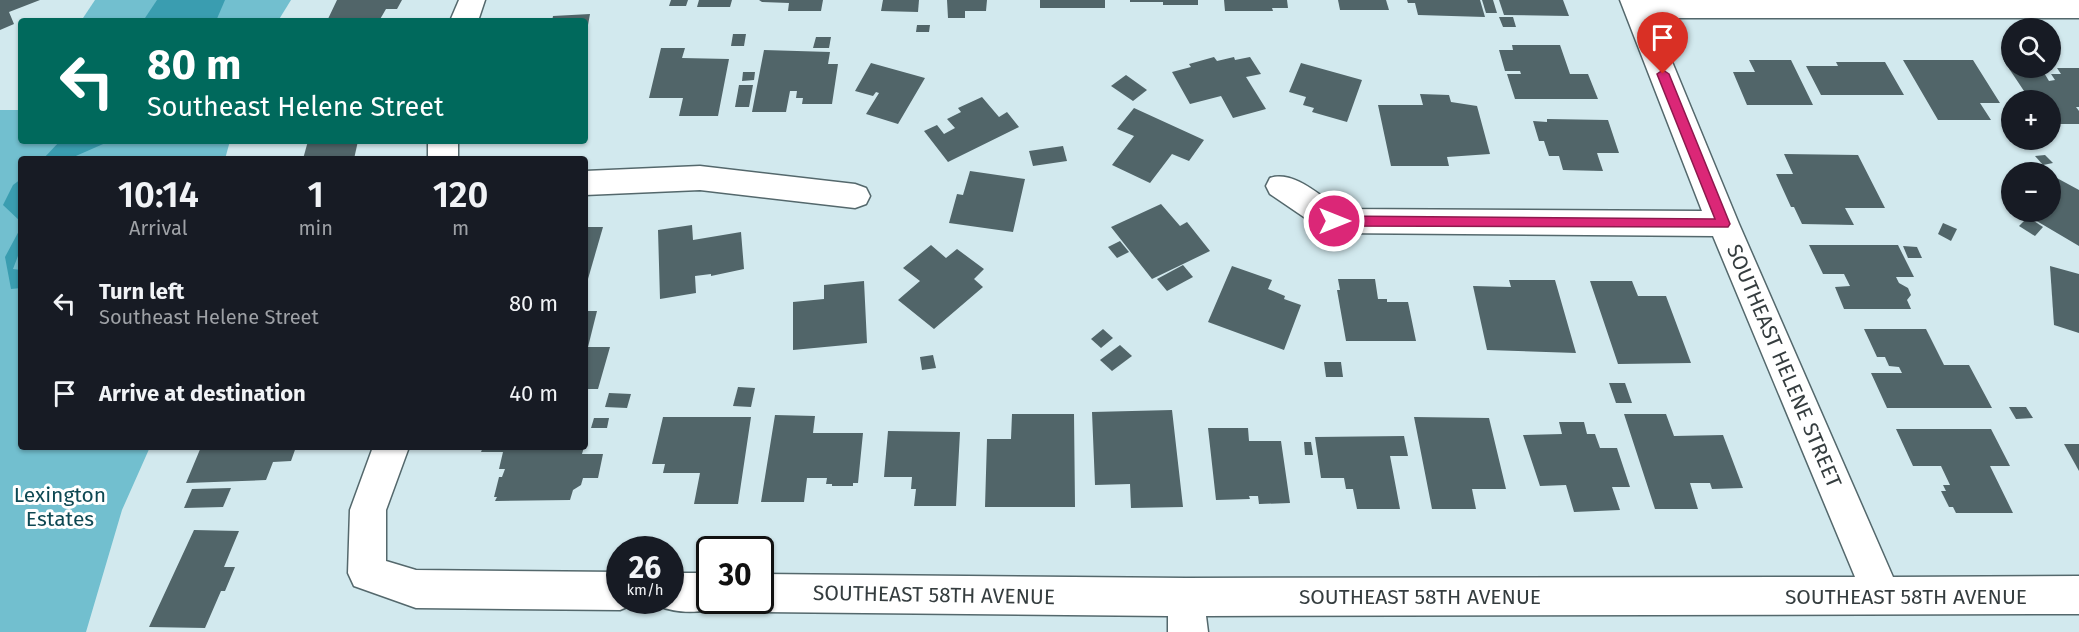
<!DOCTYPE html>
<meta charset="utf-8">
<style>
body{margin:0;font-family:"Fira Sans",sans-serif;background:#242831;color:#f1f3f6;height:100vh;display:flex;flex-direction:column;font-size:22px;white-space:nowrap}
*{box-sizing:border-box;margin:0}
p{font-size:20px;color:#9ea1a6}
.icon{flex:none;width:33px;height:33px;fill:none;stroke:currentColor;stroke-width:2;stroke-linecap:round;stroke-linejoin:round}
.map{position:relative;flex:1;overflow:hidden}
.drawer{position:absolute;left:18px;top:156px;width:570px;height:294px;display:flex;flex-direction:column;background:#171b24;border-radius:6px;box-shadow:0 2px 4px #0004}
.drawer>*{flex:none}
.banner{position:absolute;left:18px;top:18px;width:570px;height:126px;border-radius:6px;box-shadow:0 2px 4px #0004;background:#00695c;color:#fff;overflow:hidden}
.tools{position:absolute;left:2001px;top:18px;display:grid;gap:12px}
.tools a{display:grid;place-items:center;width:60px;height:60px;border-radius:50%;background:#171b24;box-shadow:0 2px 4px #0004;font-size:30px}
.speed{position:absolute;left:606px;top:536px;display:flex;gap:12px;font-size:30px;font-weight:700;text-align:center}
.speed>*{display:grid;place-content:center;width:78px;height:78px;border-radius:50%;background:#171b24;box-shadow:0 2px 4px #0004;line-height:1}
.speed small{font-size:15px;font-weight:400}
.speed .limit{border:3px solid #111;border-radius:9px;background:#fff;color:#111}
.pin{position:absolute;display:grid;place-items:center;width:51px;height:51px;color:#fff;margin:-62px -26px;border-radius:50% 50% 50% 0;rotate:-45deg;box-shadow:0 0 6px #0007}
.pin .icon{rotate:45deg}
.me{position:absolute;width:66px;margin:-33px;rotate:90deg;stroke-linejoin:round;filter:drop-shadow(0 0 4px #0008)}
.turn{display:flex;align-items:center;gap:21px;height:126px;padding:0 30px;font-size:27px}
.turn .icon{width:78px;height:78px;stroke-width:2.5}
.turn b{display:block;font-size:42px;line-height:51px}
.eta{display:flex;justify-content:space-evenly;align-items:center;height:102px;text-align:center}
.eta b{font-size:36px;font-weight:600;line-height:42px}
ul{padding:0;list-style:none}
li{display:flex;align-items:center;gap:18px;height:90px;padding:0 30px}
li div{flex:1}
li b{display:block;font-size:22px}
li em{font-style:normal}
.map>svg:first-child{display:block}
</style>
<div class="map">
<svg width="2079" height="632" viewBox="0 0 2079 632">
<rect width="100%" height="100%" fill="#d2e9ee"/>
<g fill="#72bfcf">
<path d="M95 0H291L278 21H81Z"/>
<path d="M21 107V141H230L225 159H21V447H150L122 510 86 632H0V110H19Z"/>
</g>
<g fill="#3a9db0">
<path d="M157 0H225L216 21H143Z"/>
<path d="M60 141H110L69 159H43Z"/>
<path d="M21 179V222L3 205 13 185Z"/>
<path d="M21 227V248L13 269 21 270V288L11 289 5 257Z"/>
</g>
<g fill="#516569">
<path d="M0 0H40L9 12 14 24 0 30Z"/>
<path d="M337 0H402L397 9H386L379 21H327Z"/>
<path d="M671 0H688L686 6H669Z"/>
<path d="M699 0H732L730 7H697Z"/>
<path d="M759 0H823L821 11H788L789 3 762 2Z"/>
<path d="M883 0H919L918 12 881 11Z"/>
<path d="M947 0H987L986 11H965V18H948Z"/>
<rect x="1040" y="0" width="65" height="8"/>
<path d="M1130 0H1198V5H1163V2H1130Z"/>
<path d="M1224 0H1287L1288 8H1272L1273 11H1225Z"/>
<path d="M1338 0H1386L1389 10H1340Z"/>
<path d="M1407 0H1480L1485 17 1418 15 1415 3H1408Z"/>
<path d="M1482 0H1493L1497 13H1486Z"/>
<path d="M1499 0H1563L1569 16 1504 15Z"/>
<path d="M590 14 586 36 585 21H552L553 16Z"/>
<path d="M1499 17H1513L1516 27H1503Z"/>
<path d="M917 25H930L929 32H916Z"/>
<path d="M733 34H746L744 46H731Z"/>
<path d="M816 37H831L829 48H813Z"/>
<path d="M1512 45H1560L1570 74H1588L1598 99H1515L1507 74H1521L1520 71H1505L1499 50H1513Z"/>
<path d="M661 48H685L682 58 729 59 718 116H679L683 98H649Z"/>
<path d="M764 50 830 52 828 64H838L832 104H802L803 98H796L797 91H790L786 112H752Z"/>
<path d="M1214 57 1217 61 1234 57 1235 60 1250 57 1261 74 1246 77 1266 109 1233 118 1221 96 1190 104 1172 72 1191 67 1189 64Z"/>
<path d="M1749 60H1791L1813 105H1747L1733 72H1755Z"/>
<path d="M1903 60H1973L2000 103H1980L1991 120H1938Z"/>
<path d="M2004 61H2012V68H2041L2049 81 2055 80 2051 74H2061L2057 68H2079V107H2076L2079 111V124H2050V100H2030Z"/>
<path d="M1836 62H1885L1904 95H1821L1806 66H1838Z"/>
<path d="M871 63 925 78 898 124 866 114 879 93 876 92 873 96 855 91Z"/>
<path d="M1301 63 1362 80 1347 122 1312 112 1314 108 1303 105 1306 97 1289 92Z"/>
<path d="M743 72H755L754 80 742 81Z"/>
<path d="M1126 75 1147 90 1133 101 1111 86Z"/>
<path d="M739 85H753L749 107H735Z"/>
<path d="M1420 94 1449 95 1451 102 1477 106 1490 154 1447 157 1449 166H1391L1378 105H1423Z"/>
<path d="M982 97 999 117 1007 112 1019 127 948 162 924 131 937 125 944 134 955 128 947 119 961 112 958 108Z"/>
<path d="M1134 108 1204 140 1189 161 1172 154 1150 183 1112 165 1134 136 1117 129Z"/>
<path d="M1547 119 1608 120 1619 153H1597L1603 171 1563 170 1559 156H1549L1544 141H1539L1533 121 1547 122Z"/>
<path d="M308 141H358L354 159H303Z"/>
<path d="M1063 146 1067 161 1033 166 1029 151Z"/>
<path d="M1784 154 1858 155 1885 208H1845L1854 225 1802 224 1794 207H1791L1776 174H1793Z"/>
<path d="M2045 155 2053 163 2043 165 2035 156Z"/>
<path d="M970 171 1025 179 1013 232 949 223 957 194 963 195Z"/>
<path d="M2055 177 2079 190V246L2028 216 2032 212H2050V183Z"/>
<path d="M1161 204 1180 226 1187 222 1210 251 1152 279 1111 227Z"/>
<path d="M2028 217 2043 227 2035 236 2019 226Z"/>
<path d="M1943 223 1957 229 1951 241 1938 234Z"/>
<path d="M692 225 693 240 741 232 744 269 711 276V274L695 276 696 293 660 299 658 230Z"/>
<path d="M585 227H603L588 279H585Z"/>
<path d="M1120 241 1129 252 1117 258 1108 247Z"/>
<path d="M931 245 946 258 957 249 984 269 974 279 983 287 934 329 898 300 920 281 903 268Z"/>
<path d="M1809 245H1898L1914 277H1896L1899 283 1908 288 1911 295 1907 300 1911 309H1844L1835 287 1850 286 1844 274H1823Z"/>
<path d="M1903 246 1917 247 1922 258H1908Z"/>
<path d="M1183 265 1193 277 1167 291 1157 279Z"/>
<path d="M1232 266 1272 280 1268 289 1285 296 1284 299 1301 305 1284 350 1208 322Z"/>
<path d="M2050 266 2079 274V333L2054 325Z"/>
<path d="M1338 279H1375L1378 299H1387V302H1408L1416 341H1346L1337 290H1340Z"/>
<path d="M1509 280H1555L1576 353 1487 350 1473 286 1511 287Z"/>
<path d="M864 281 867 343 793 350V302L824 299V285Z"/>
<path d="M1590 281H1632L1638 296H1666L1691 363 1618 364Z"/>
<path d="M585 311H597L588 347H610L598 389H585Z"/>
<path d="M1103 329 1113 338 1101 348 1091 339Z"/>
<path d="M1864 329H1926L1944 365H1969L1992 408H1887L1871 373H1902L1899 367 1889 366 1885 357H1877Z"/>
<path d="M1120 345 1132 356 1112 371 1100 360Z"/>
<path d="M933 355 936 368 922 370 920 357Z"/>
<path d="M1324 362H1341L1343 377H1326Z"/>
<path d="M1609 383H1625L1632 403H1616Z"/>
<path d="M738 387 755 388 751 407 733 406Z"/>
<path d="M609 393 631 394 627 408 605 407Z"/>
<path d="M2009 407H2026L2033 418 2016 419Z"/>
<path d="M1172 410 1183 507 1131 508 1130 484 1095 485 1092 412Z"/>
<path d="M1012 414H1074L1075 507H985L987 439H1011Z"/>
<path d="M1624 414H1666L1674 436 1723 435 1743 488 1712 489 1710 483H1690L1698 509H1655Z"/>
<path d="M775 415 815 416 813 433H863L858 483H853V486H832V484H826L827 478H807L804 502H761Z"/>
<path d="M663 417H751L738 504H694L700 473H663L665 464H652Z"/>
<path d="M1414 417 1489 418 1506 489H1472L1476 509H1432Z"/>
<path d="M594 418H609L607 428H591Z"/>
<path d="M1559 422H1584L1587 434H1595L1600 448H1617L1630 487H1612L1620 510 1574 512 1566 485 1540 486 1523 435 1562 434Z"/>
<path d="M1208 428H1248L1249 441H1281L1290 503 1259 504 1258 496H1249L1250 499 1216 500Z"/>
<path d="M1896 429H1991L2010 466H1990L2013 513H1956L1953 507H1949L1941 491H1946L1943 485H1950L1941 466H1913Z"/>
<path d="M888 431 960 432 956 506H914L916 489H911L912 477H884Z"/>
<path d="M1404 436 1408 456H1390L1400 509H1357L1353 489H1346L1344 478H1321L1315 437Z"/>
<path d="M1304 442H1311L1313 455H1305Z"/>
<path d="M2064 444H2079V471Z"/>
<path d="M201 447H296L291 461 273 462 266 480 186 483Z"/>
<path d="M483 447H584L582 454H603L598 478H583L581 485 573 490 570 500 495 501 497 497H494L499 477H502L505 469H499L503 452H481Z"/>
<path d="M231 488 223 507 184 508 192 489Z"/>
<path d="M194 530 239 531 224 567H235L225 591H221L205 628 149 627Z"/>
</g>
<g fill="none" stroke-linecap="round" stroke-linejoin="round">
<defs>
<g id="street">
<path d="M459 0H485L478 21H450Z"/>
<path d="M1620 0H2079V18H1654L1739 224 1893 577 2079 576V614L1206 616 1208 632H1168V616L760 612 746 606 744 600H760V574L1186 578 1855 577 1713 236 1334 233 1323 230 1270 194 1266 186 1270 178C1294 170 1320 196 1340 209L1702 211Z"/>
<rect x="428" y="141" width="30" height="18"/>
<path d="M700 166 855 184 866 188 870 196 866 204 855 208 700 190 585 195V171Z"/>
<path d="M373 447H409L386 510V561L416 570 620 572V600H635L634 604 620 610 416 608 354 586 348 573 350 510Z"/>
<path d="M670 573H710V600H726L724 605C703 614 677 614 656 605L654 600H670Z"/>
</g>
</defs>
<use href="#street" stroke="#54686c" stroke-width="3"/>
<use href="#street" fill="#fff" fill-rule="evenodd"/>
</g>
<path fill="#db2777" stroke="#8e194d" stroke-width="1.5" d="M1663 70 1669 74 1730 224 1728 227 1334 226 1327 221 1334 216 1715 219 1657 74Z"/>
<g text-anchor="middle" stroke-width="6" stroke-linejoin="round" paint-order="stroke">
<g font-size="21" fill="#353d3f" stroke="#fff">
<text transform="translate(1784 366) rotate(67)" y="7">SOUTHEAST HELENE STREET</text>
<text transform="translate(934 595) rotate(1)" y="7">SOUTHEAST 58TH AVENUE</text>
<text x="1420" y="604">SOUTHEAST 58TH AVENUE</text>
<text x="1906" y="604">SOUTHEAST 58TH AVENUE</text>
</g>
<g font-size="21" fill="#0e4853" stroke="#fff">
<text x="60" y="502">Lexington<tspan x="60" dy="24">Estates</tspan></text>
</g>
</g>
</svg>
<div class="tools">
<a><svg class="icon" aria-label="search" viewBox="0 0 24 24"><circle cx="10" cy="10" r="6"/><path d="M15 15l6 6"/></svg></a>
<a>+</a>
<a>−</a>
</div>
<div class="speed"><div>26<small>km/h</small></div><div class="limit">30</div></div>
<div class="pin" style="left:1663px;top:74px;background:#d93025"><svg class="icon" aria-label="arrive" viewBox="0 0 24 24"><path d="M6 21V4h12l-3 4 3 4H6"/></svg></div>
<svg class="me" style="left:1334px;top:221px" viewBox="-20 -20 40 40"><circle r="17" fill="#db2777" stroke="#fff" stroke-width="3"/><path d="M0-11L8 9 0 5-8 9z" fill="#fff"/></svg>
<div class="banner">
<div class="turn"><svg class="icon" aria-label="left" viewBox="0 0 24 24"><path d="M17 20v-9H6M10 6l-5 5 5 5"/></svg><div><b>80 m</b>Southeast Helene Street</div></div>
</div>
<section class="drawer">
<div class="eta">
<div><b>10:14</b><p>Arrival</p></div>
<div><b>1</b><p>min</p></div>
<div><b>120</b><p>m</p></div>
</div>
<ul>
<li><svg class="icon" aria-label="left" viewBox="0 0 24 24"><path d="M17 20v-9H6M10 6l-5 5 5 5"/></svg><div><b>Turn left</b><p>Southeast Helene Street</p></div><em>80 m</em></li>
<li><svg class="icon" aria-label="arrive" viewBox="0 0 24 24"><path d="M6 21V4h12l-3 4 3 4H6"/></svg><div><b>Arrive at destination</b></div><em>40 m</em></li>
</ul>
</section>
</div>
